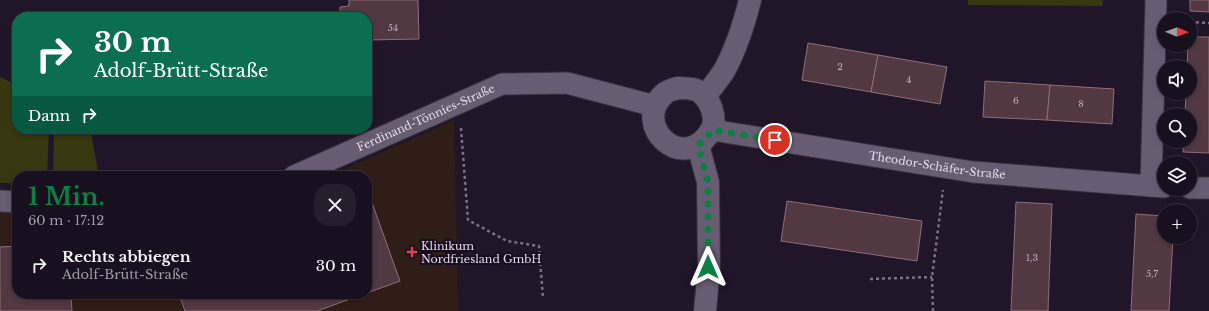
<!DOCTYPE html>
<html lang="de">
<meta charset="utf-8">
<style>
body{margin:0;font-family:"Libre Baskerville",serif;background:#261e2c;color:#f1f3f6;height:100vh;display:flex;flex-direction:column;font-size:15px;white-space:nowrap}
*{box-sizing:border-box;margin:0}
p{font-size:13px;color:#9f9da4}
.icon{flex:none;width:22px;height:22px;fill:none;stroke:currentColor;stroke-width:2;stroke-linecap:round;stroke-linejoin:round}
.map{position:relative;flex:1;overflow:hidden}
.panel{position:absolute;left:12px;top:171px;width:360px;height:128px;display:flex;flex-direction:column;background:#19101f;border-radius:16px;box-shadow:0 2px 6px #0003,0 0 0 1px #37303d}
.panel>*{flex:none}
.hud{position:absolute;left:12px;top:12px;width:360px;height:122px;border-radius:16px;box-shadow:0 2px 6px #0003,0 0 0 1px #37303d;background:#0b6e4f;color:#fff;overflow:hidden}
.needle{width:26px;rotate:91deg}
.buttons{position:absolute;left:1157px;top:12px;display:grid;gap:8px}
.buttons a{display:grid;place-items:center;width:40px;height:40px;border-radius:50%;background:#19101f;box-shadow:0 2px 6px #0003,0 0 0 1px #37303d;font-size:20px}
.pin{position:absolute;display:grid;place-items:center;width:34px;height:34px;color:#fff;margin:-17px;border:2px solid #fff;border-radius:50%;box-shadow:0 1px 4px #0007}
.me{position:absolute;width:44px;margin:-22px;rotate:0deg;stroke-linejoin:round;filter:drop-shadow(0 0 3px #0008)}
.turn{display:flex;align-items:center;gap:14px;height:84px;padding:0 16px;font-size:18px}
.turn .icon{width:52px;height:52px;stroke-width:2.5}
.turn b{display:block;font-size:28px;line-height:34px}
.then{display:flex;align-items:center;height:38px;padding:0 16px;background:#0003;gap:8px;font-size:15px}
.round{display:grid;place-items:center;flex:none;width:42px;height:42px;border-radius:16px;background:#261e2c}
.headline{display:flex;align-items:center;justify-content:space-between;height:68px;padding:0 16px}
h1{font-size:24px;font-weight:800;line-height:30px;color:#0b8043}
ul{padding:0;list-style:none}
li{display:flex;align-items:center;gap:12px;height:52px;padding:0 16px}
li div{flex:1}
li b{display:block;font-size:15px}
li em{font-style:normal}
.map>svg:first-child{display:block}
</style>
<div class="map">
<svg width="1209" height="311" viewBox="0 0 1209 311">
<rect width="100%" height="100%" fill="#211629"/>
<path fill="#2f1d17" d="M454 120 458 311H0V210L17 211V294H367V176H329Z"/>
<g fill="#373810">
<path d="M968 0H1103L1102 6 968 5Z"/>
<path d="M0 77 17 85V129H49L47 176H17V183H0Z"/>
<path d="M54 129H90L99 176H53Z"/>
</g>
<g fill="#513841" stroke="#8c6f79">
<path d="M349 0H418L419 39 367 40V17H340V7L349 6Z"/>
<path d="M1190 0H1209V12L1190 11Z"/>
<path d="M1190 37H1209V153L1183 152 1184 141H1190V115H1185L1186 93H1190V67H1187L1188 45H1190Z"/>
<path d="M808 43 878 55 871 92 802 80Z"/>
<path d="M878 55 947 67 940 104 871 92Z"/>
<path d="M985 81 1050 85 1047 120 983 117Z"/>
<path d="M1050 85 1114 89 1112 124 1047 120Z"/>
<path d="M370 197 400 281 367 293V198Z"/>
<path d="M787 201 922 221 917 261 781 241Z"/>
<path d="M1016 202 1052 204 1048 311H1011Z"/>
<path d="M1136 214 1164 216V237H1173L1169 311H1131Z"/>
<path d="M17 246V294H71L72 311H0V247Z"/>
<path d="M179 294H364L317 311H185Z"/>
</g>
<g fill="none" stroke-linecap="round" stroke-linejoin="round">
<defs>
<g id="street">
<path id="s1" d="M712 130 973 172 1164 187"/>
<path id="s2" d="M294 176 502 84 567 83 655 106"/>
<path d="M1151 186 1156 0"/>
<path d="M1190 188H1209"/>
<path d="M0 201 17 202"/>
</g>
<g id="secondary">
<path d="M678 88C684 88 691 88 696 90 710 96 719 120 710 132 682 175 631 124 664 94 667 91 674 89 678 88Z"/>
<path d="M705 97C711 88 718 80 724 71 736 49 744 24 750 0"/>
<path d="M698 145 708 182 709 267 705 311"/>
</g>
</defs>
<use href="#street" stroke="#393240" stroke-width="23"/>
<use href="#secondary" stroke="#393240" stroke-width="24"/>
<g stroke="#7a7181" stroke-width="2.5" stroke-dasharray="3 3" stroke-linecap="butt">
<path d="M1190 22 1209 23"/>
<path d="M461 128 468 220 507 241 539 246 543 298"/>
<path d="M870 279 932 277"/>
<path d="M933 311 932 277 943 190"/>
</g>
<use href="#street" stroke="#685c73" stroke-width="21"/>
<use href="#secondary" stroke="#685c73" stroke-width="22"/>
</g>
<g fill="none" stroke-linecap="round" stroke-linejoin="round">
<path stroke="#0b8043" stroke-width="7" stroke-dasharray="0 12.6" d="M708 267V182L698 145 706 139 712 130 775 140"/>
</g>
<path fill="#e0444e" stroke="#170d1f" stroke-width="1.5" d="M410 246h4v4h4v4h-4v4h-4v-4h-4v-4h4z"/>
<g text-anchor="middle" stroke-width="4" stroke-linejoin="round" paint-order="stroke">
<g font-size="9" fill="#bcb1bd">
<text x="393" y="31">54</text>
<text x="840" y="70">2</text>
<text x="909" y="83">4</text>
<text x="1016" y="104">6</text>
<text x="1081" y="107">8</text>
<text x="1032" y="261">1,3</text>
<text x="1152" y="277">5,7</text>
</g>
<g font-size="11" fill="#e0d9e6" stroke="#170d1f">
<text dy="4" stroke="none"><textPath href="#s2" startOffset="144">Ferdinand-Tönnies-Straße</textPath></text>
<text dy="4" stroke="none"><textPath href="#s1" startOffset="228">Theodor-Schäfer-Straße</textPath></text>
</g>
<g font-size="11" fill="#e0d9e6" stroke="#170d1f" text-anchor="start">
<text x="421" y="250">Klinikum<tspan x="421" dy="13">Nordfriesland GmbH</tspan></text>
</g>
</g>
</svg>
<div class="buttons">
<a><svg class="needle" viewBox="-14 -14 28 28"><path d="M0-13l5 13h-10z" fill="#e53935"/><path d="M0 13l5-13h-10z" fill="#9f9da4"/></svg></a>
<a><svg class="icon" aria-label="sound" viewBox="0 0 24 24"><path d="M4 9h4l5-4v14l-5-4H4zM17 9q2 3 0 6"/></svg></a>
<a><svg class="icon" aria-label="search" viewBox="0 0 24 24"><circle cx="10" cy="10" r="6"/><path d="M15 15l6 6"/></svg></a>
<a><svg class="icon" aria-label="layers" viewBox="0 0 24 24"><path d="M12 4l9 5-9 5-9-5zM3 14l9 5 9-5"/></svg></a>
<a>+</a>
</div>
<div class="pin" style="left:775px;top:140px;background:#d93025"><svg class="icon" aria-label="arrive" viewBox="0 0 24 24"><path d="M6 21V4h12l-3 4 3 4H6"/></svg></div>
<svg class="me" style="left:708px;top:267px" viewBox="-20 -20 40 40"><path d="M0-17L14 15 0 8-14 15z" fill="#0b8043" stroke="#fff" stroke-width="4"/></svg>
<div class="hud">
<div class="turn"><svg class="icon" aria-label="right" viewBox="0 0 24 24"><path d="M7 20v-9h11M14 6l5 5-5 5"/></svg><div><b>30 m</b>Adolf-Brütt-Straße</div></div>
<div class="then">Dann<svg class="icon" aria-label="right" viewBox="0 0 24 24"><path d="M7 20v-9h11M14 6l5 5-5 5"/></svg></div>
</div>
<section class="panel">
<div class="headline"><div><h1>1 Min.</h1><p>60 m · 17:12</p></div><a class="round"><svg class="icon" aria-label="close" viewBox="0 0 24 24"><path d="M6 6l12 12M18 6L6 18"/></svg></a></div>
<ul>
<li><svg class="icon" aria-label="right" viewBox="0 0 24 24"><path d="M7 20v-9h11M14 6l5 5-5 5"/></svg><div><b>Rechts abbiegen</b><p>Adolf-Brütt-Straße</p></div><em>30 m</em></li>
</ul>
</section>
</div>
